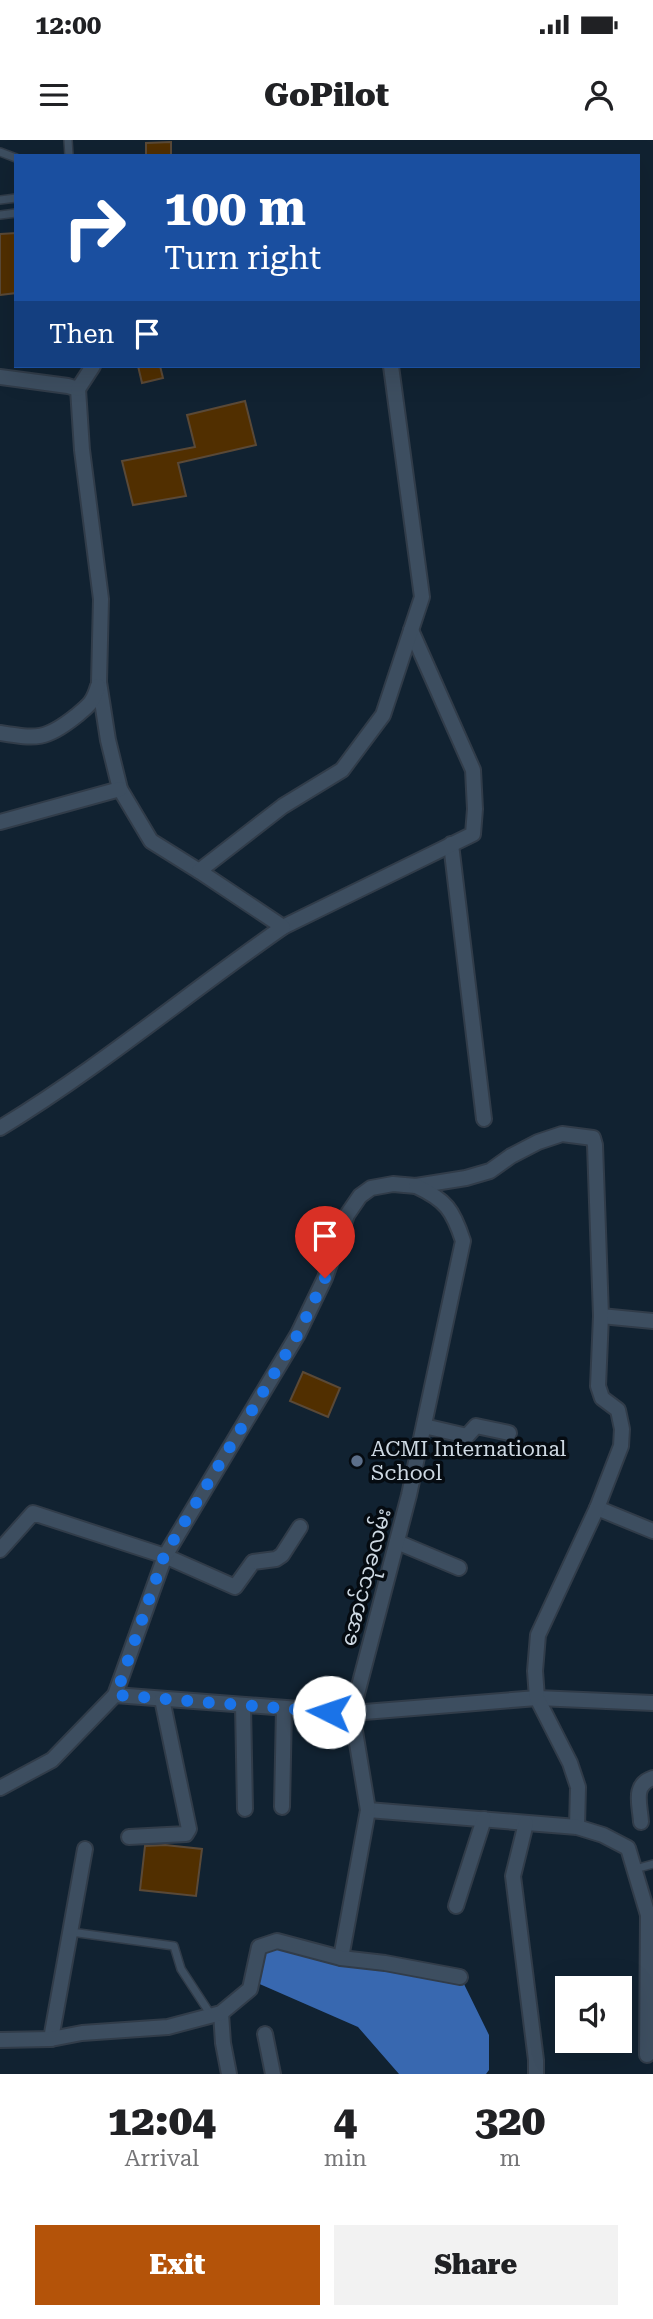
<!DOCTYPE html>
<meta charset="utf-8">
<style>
body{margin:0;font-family:"Roboto Serif","Noto Sans Myanmar",serif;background:#f2f2f2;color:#202124;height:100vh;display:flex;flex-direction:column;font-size:26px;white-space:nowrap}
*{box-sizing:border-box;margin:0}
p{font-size:23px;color:#757577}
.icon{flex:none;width:38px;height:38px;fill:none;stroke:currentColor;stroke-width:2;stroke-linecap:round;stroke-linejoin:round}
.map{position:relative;height:1934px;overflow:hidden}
.side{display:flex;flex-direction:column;background:#fff;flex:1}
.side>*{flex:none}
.top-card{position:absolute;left:14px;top:14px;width:626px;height:214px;border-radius:0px;box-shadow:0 7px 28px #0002;background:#1a4fa0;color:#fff;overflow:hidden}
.tools{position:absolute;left:555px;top:1836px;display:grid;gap:14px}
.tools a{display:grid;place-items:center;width:77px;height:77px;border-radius:0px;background:#fff;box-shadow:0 7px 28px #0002;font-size:35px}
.pin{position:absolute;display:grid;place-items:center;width:60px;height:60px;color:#fff;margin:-72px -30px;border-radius:50% 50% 50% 0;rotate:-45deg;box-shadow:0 0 7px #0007}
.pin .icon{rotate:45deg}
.me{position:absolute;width:77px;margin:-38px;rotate:274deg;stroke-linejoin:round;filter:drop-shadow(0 0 5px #0008)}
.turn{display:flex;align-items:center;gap:24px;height:147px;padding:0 35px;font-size:32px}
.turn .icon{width:91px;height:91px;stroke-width:2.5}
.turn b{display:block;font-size:49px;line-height:60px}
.then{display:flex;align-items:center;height:66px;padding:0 35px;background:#0003;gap:14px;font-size:26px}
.eta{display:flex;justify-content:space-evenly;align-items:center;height:119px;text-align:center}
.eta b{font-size:42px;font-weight:800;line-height:49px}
.primary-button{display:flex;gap:14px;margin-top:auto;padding:14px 35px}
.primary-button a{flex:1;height:80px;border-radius:0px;background:#b45309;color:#fff;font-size:28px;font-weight:800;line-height:80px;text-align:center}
.primary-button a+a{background:#f2f2f2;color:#202124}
.status{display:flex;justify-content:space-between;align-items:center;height:49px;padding:0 35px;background:#fff;direction:ltr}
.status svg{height:19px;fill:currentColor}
header{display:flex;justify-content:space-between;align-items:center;height:91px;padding:0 35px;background:#fff;font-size:32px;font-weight:800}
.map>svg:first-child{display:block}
</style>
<div class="status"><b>12:00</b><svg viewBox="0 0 49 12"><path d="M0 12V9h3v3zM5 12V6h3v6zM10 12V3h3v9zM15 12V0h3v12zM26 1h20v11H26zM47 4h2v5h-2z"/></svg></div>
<header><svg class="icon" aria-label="menu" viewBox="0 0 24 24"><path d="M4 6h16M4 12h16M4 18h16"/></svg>GoPilot<svg class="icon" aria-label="person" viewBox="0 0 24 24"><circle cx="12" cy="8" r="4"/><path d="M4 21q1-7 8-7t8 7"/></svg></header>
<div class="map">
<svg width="653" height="1934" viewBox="0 0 653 1934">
<rect width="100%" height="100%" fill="#112231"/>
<path fill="#3868b0" d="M267 1806 320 1821 462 1840 489 1895V1930L486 1934H399L358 1887 255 1842Z"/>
<g fill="#512f00" stroke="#5a4937" stroke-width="2">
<path d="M171 2V16H146V3Z"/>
<path d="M16 93V153L0 155V94Z"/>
<path d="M138 226H160L163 238 142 243Z"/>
<path d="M245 261 256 305 178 323 186 356 133 365 122 321 195 307 187 275Z"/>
<path d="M303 1232 340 1248 328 1277 290 1261Z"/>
<path d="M165 1705 202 1709 196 1756 140 1750 145 1706Z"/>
</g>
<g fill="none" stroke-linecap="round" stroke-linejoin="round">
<defs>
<g id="service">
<path d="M68 0 69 16"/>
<path d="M0 12 16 18"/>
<path d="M0 60 16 58"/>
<path d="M0 75 16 73"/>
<path d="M635 1729 653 1724"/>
<path d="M71 1792 174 1806 181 1829 211 1875"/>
</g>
<g id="minor">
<path d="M0 237 68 246 78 249 82 310 101 459 99 542 108 600 120 649 151 701 199 731"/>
<path d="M78 249 93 226"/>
<path d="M0 593C37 599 46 600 76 576 89 565 93 563 98 546"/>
<path d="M0 682 120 649"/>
<path d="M451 704 484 979"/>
<path d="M283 787 473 694 475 669 473 630 411 490"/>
<path d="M0 988C99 928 188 853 283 787L199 731 283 666 342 630 383 575 422 457 391 226"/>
<path d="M601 1176 653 1181"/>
<path d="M424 1286 467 1296 476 1286 509 1293"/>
<path d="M597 1368 653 1391"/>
<path d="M397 1402 459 1428"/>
<path d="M0 1410 33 1373 165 1416 235 1447 253 1422 276 1419 282 1415 300 1387"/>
<path d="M115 1555 352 1573 537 1558 653 1563"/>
<path d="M243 1565 245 1669"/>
<path d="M0 1648 52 1620 115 1555 165 1416 298 1194 325 1138 347 1075 360 1056 371 1048 393 1044 416 1046 466 1038 490 1031 511 1016 538 1002 562 994 593 998 595 1005 601 1176 598 1246 602 1258 618 1270 622 1289 621 1306 597 1368 538 1495 535 1531 537 1558 570 1623 578 1647 577 1687"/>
<path d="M282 1667 284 1568"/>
<path d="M368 1670 577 1687 603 1695 628 1708 648 1775 647 1915"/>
<path d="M641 1682C640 1664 632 1645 653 1638"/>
<path d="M526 1683 513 1736 536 1920V1934"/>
<path d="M129 1697 186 1694 189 1689 162 1559"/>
<path d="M456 1766 484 1679"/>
<path d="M341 1818 368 1670 352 1573 409 1355 463 1101C453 1070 446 1060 416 1046"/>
<path d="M221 1873 223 1903 229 1934"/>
<path d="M265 1894 273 1934"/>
<path d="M51 1899 85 1709"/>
<path d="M0 1900 51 1899 82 1893 168 1887 221 1873 250 1849 259 1807 277 1801 341 1818 385 1823 460 1837"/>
</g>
</defs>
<use href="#service" stroke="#313c49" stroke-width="10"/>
<use href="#minor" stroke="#313c49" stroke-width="18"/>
<use href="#service" stroke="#3d4e60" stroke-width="7"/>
<use href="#minor" stroke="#3d4e60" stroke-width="14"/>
</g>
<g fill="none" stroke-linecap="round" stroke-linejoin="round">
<path stroke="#1a73e8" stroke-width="12" stroke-dasharray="0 21.6" d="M325 1138 298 1194 164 1416 116 1555 329 1572"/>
</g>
<circle fill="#5c6f8a" stroke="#050b11" stroke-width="2.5" cx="357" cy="1321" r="7"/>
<g text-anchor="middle" stroke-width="7" stroke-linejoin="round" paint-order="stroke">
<g font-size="21" fill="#ced9e3" stroke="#050b11" text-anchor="start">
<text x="371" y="1316">ACMI International<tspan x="371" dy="24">School</tspan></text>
</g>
<g font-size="21" fill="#ced9e3" stroke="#050b11">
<text transform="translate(366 1437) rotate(-75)" y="7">အောင်သုခလမ်း</text>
</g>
</g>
</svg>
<div class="tools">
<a><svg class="icon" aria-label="sound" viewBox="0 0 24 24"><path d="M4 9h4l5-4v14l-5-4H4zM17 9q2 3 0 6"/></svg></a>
</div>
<div class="pin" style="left:325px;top:1138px;background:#d93025"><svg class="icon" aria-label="arrive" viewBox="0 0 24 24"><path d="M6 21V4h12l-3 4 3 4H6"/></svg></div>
<svg class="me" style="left:329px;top:1572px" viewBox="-20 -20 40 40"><circle r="19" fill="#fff"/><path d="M0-13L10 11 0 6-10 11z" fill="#1a73e8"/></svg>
<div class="top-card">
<div class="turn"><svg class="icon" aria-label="right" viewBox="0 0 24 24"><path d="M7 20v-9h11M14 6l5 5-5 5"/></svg><div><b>100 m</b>Turn right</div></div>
<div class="then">Then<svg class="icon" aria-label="arrive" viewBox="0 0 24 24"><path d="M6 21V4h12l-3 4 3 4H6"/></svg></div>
</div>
</div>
<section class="side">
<div class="eta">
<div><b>12:04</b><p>Arrival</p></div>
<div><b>4</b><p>min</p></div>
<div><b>320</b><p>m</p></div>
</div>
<div class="primary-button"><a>Exit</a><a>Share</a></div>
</section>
